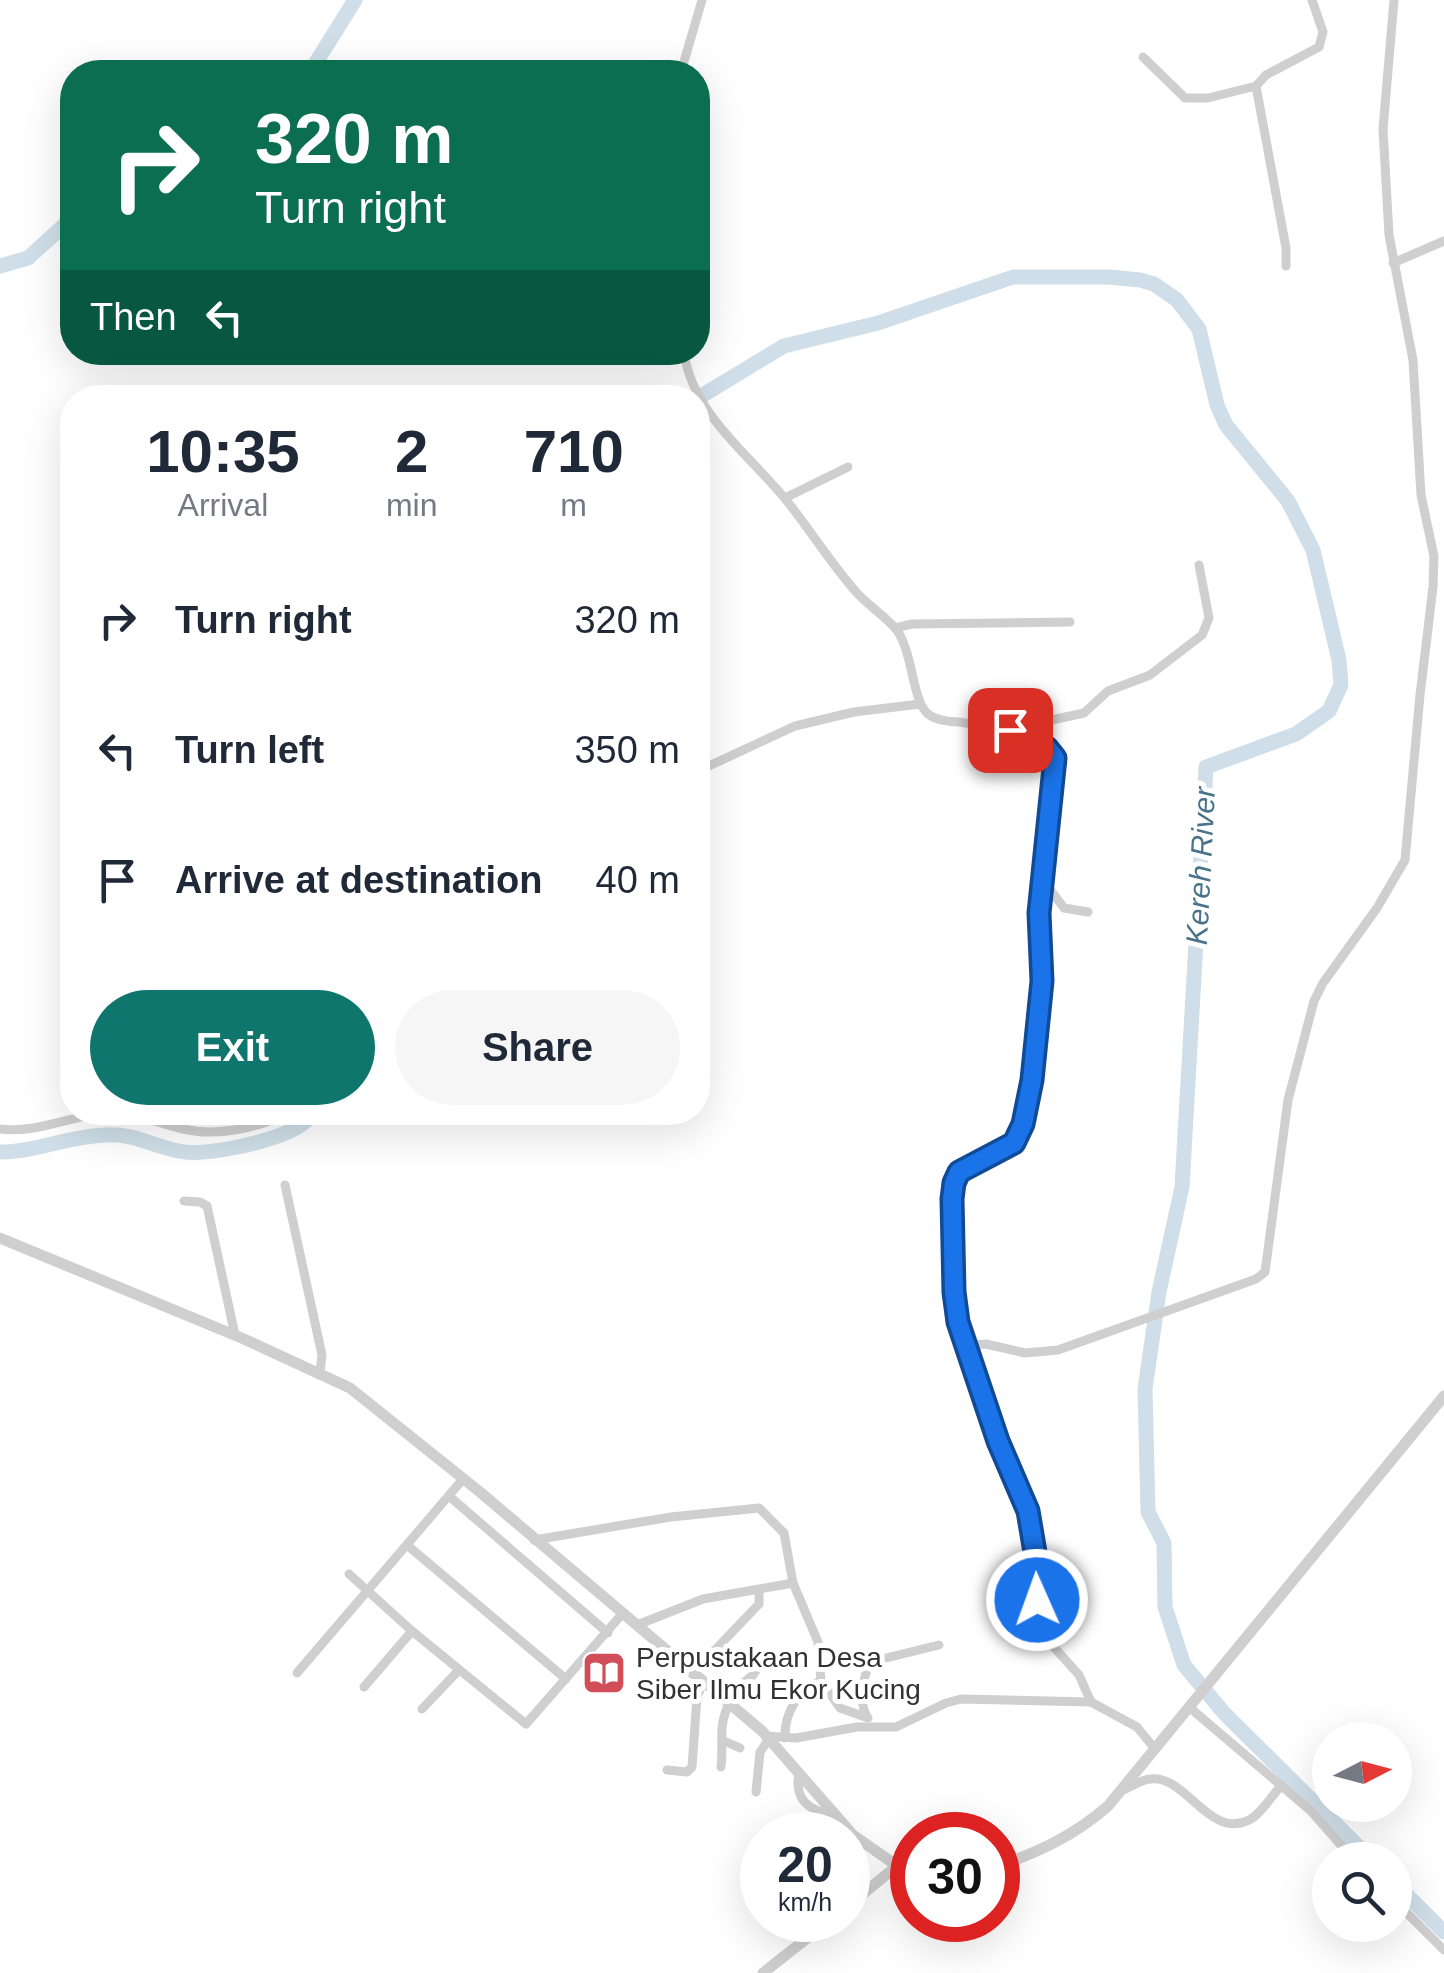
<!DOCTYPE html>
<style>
body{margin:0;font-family:Arial,sans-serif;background:#f6f6f7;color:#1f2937;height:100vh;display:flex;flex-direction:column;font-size:38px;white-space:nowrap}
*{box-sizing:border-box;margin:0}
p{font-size:32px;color:#747a83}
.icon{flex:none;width:55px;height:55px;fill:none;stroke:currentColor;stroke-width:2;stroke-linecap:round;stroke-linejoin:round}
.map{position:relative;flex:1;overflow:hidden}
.sheet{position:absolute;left:60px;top:385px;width:650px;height:740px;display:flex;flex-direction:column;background:#fff;border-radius:40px;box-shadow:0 10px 40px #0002}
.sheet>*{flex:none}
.guide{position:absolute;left:60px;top:60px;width:650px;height:305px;border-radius:40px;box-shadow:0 10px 40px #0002;background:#0b6e4f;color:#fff;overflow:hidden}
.needle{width:65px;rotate:84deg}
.tools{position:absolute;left:1312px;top:1722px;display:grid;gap:20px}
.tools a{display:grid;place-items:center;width:100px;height:100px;border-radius:50%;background:#fff;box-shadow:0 10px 40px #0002;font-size:50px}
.speed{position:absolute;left:740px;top:1812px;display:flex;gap:20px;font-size:50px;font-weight:700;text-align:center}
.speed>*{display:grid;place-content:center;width:130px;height:130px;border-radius:50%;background:#fff;box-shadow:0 10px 40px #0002;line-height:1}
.speed small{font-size:25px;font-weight:400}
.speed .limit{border:15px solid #d22;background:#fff;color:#111}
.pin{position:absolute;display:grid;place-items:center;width:85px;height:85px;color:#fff;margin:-42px;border-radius:20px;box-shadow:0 5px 15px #0006}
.me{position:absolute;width:110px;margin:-55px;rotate:358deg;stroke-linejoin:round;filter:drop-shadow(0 0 8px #0008)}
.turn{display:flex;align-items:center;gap:35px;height:210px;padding:0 30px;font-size:45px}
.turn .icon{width:130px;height:130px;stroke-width:2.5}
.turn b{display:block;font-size:70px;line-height:85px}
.then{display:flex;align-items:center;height:95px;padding:0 30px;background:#0003;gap:20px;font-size:38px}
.eta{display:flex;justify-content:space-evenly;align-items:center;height:170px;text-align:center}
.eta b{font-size:60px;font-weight:700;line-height:70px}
.cta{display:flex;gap:20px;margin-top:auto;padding:20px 30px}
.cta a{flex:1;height:115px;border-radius:60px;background:#0f766e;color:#fff;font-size:40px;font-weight:700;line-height:115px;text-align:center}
.cta a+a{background:#f6f6f7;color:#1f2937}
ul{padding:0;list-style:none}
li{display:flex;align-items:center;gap:30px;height:130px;padding:0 30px}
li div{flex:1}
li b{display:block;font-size:38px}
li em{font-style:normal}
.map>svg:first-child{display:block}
</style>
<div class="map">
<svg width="1444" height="1973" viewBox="0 0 1444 1973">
<rect width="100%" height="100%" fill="#fff"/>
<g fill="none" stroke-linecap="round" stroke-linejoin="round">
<g stroke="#cfdee8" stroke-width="15">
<path d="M310 72 355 0"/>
<path d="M0 266 28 258 72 218"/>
<path d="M698 398 784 346 878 323 1013 277H1109L1140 280 1154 284 1177 300 1199 329 1217 405 1226 425 1288 501 1313 550 1339 660 1341 685 1329 711 1296 734 1206 767 1182 1187 1159 1292 1145 1389 1148 1512 1164 1543 1165 1607 1184 1665 1224 1713 1372 1860"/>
<path d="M0 1152C36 1152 69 1136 105 1135 133 1133 153 1146 179 1151 205 1157 268 1142 292 1130 301 1126 309 1119 317 1112"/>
<path d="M1395 1883 1444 1932"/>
</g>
<g stroke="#cfcfcf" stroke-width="9">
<path d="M1143 57 1185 98H1208L1256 86"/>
<path d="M486 67 490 72"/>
<path d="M681 72 702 0"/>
<path d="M1393 263 1444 241"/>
<path d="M1286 266V248L1256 86 1266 75 1319 47 1323 32 1312 0"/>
<path d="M684 352C692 414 750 455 787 501 811 531 831 564 857 593 869 606 885 616 896 629 913 651 912 701 928 714 938 722 953 721 965 723 995 725 1036 731 1055 758L1041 885V981L1031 1080 1023 1124 1014 1143 964 1168 954 1183 953 1278 958 1322 998 1441 1028 1511 1034 1540 1038 1610 1043 1635 1079 1675 1091 1702 1137 1727 1155 1749"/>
<path d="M785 498 848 467"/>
<path d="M895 628 912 624 1070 622"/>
<path d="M1026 735 1038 723 1084 713 1108 691 1150 675 1202 635 1209 618 1199 565"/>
<path d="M698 771 795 726 854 712 920 704"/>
<path d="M1041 885 1049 888 1064 908 1088 912"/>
<path d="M0 1129C37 1134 71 1115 108 1113 135 1112 157 1123 183 1129 217 1137 259 1128 290 1112"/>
<path d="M285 1185 322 1355 320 1372"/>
<path d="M184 1201 200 1202 207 1206 235 1335"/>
<path d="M966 1346 986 1344 1025 1353 1058 1350 1256 1279 1265 1272 1288 1100 1314 1001 1323 983 1377 908 1405 860 1420 695 1433 587 1434 556 1421 495 1413 360 1389 235 1383 129 1394 0"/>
<path d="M449 1496 608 1633"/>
<path d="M534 1540 671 1517 759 1508 784 1533 793 1583 818 1642 821 1681 840 1708 868 1718"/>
<path d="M407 1545 566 1679"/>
<path d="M349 1574 412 1631 526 1724 623 1613"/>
<path d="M637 1625 703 1599 793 1583"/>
<path d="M297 1673 463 1479"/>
<path d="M692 1674 759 1604V1591"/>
<path d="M364 1687 412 1631"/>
<path d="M724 1699 753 1675 762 1661"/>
<path d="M1189 1707 1311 1811 1354 1860"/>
<path d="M422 1709 458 1671"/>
<path d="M867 1717C858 1701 863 1678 870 1662L939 1645"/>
<path d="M766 1736 796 1738 857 1727H896L946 1703 961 1699 1091 1702"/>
<path d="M785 1738C784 1714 798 1689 821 1681"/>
<path d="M724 1741 740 1748"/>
<path d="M721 1767C724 1744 717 1724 730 1703"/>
<path d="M667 1770 687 1772 692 1767 697 1697 703 1683"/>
<path d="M799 1773C794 1799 808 1811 834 1815"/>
<path d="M1120 1791C1130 1788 1140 1780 1150 1779 1186 1774 1209 1840 1249 1820 1261 1814 1272 1795 1282 1785"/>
<path d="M756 1792 760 1752 769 1739"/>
<path d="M1395 1901 1444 1950"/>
</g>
<g stroke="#cfcfcf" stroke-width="11">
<path d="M0 1238 244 1339 350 1388 480 1492 762 1731 853 1835 893 1863 912 1869"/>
<path d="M998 1866C1039 1852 1075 1835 1108 1806L1444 1396"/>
<path d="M848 1906 898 1865"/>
<path d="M763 1973 830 1920"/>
</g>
</g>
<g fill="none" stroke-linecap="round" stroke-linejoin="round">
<defs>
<path id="route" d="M1010 730 1047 748 1055 758 1039 913 1042 981 1032 1080 1023 1124 1014 1143 959 1172 954 1183 952 1199 954 1292 958 1322 998 1441 1028 1511 1037 1564V1600"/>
</defs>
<use href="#route" stroke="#114b97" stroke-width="25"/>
<use href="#route" stroke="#1a73e8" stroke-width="18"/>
</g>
<defs>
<symbol id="library-square" viewBox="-11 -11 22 22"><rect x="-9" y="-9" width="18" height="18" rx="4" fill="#d14d57" stroke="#fff"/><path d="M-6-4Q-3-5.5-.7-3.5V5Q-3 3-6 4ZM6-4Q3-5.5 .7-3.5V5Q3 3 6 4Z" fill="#fff"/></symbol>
</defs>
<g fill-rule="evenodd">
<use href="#library-square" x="579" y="1648" width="50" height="50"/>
</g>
<g text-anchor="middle" stroke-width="10" stroke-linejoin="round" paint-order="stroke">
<g font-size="28" fill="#323232" stroke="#fff" text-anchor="start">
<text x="636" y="1667">Perpustakaan Desa<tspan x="636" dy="32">Siber Ilmu Ekor Kucing</tspan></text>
</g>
<g font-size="30" font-style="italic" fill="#49728b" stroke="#fff">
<text transform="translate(1201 866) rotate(-87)" y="10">Kereh River</text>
</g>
</g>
</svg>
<div class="tools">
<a><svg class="needle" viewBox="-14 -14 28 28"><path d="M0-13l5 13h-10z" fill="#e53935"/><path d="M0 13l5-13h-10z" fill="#747a83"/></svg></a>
<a><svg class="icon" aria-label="search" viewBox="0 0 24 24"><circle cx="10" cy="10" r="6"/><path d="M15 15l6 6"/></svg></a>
</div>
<div class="speed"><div>20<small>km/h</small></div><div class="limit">30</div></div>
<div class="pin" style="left:1010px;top:730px;background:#d93025"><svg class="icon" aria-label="arrive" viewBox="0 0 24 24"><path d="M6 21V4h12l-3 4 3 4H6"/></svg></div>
<svg class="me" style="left:1037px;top:1600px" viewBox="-20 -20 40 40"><circle r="17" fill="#1a73e8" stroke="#fff" stroke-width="3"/><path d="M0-11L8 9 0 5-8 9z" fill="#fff"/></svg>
<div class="guide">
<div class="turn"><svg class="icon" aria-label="right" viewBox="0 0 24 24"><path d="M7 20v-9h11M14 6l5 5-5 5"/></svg><div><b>320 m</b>Turn right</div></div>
<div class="then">Then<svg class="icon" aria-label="left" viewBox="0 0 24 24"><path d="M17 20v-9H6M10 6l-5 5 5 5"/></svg></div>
</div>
<section class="sheet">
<div class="eta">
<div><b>10:35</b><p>Arrival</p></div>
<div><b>2</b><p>min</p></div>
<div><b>710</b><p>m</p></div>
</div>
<ul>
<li><svg class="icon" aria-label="right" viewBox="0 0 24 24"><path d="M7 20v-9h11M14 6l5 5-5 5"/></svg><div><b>Turn right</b></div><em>320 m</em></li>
<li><svg class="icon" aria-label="left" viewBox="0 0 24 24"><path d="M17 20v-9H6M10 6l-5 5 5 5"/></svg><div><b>Turn left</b></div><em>350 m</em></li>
<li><svg class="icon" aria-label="arrive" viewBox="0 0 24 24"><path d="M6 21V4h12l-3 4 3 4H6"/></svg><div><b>Arrive at destination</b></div><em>40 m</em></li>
</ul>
<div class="cta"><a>Exit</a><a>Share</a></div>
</section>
</div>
